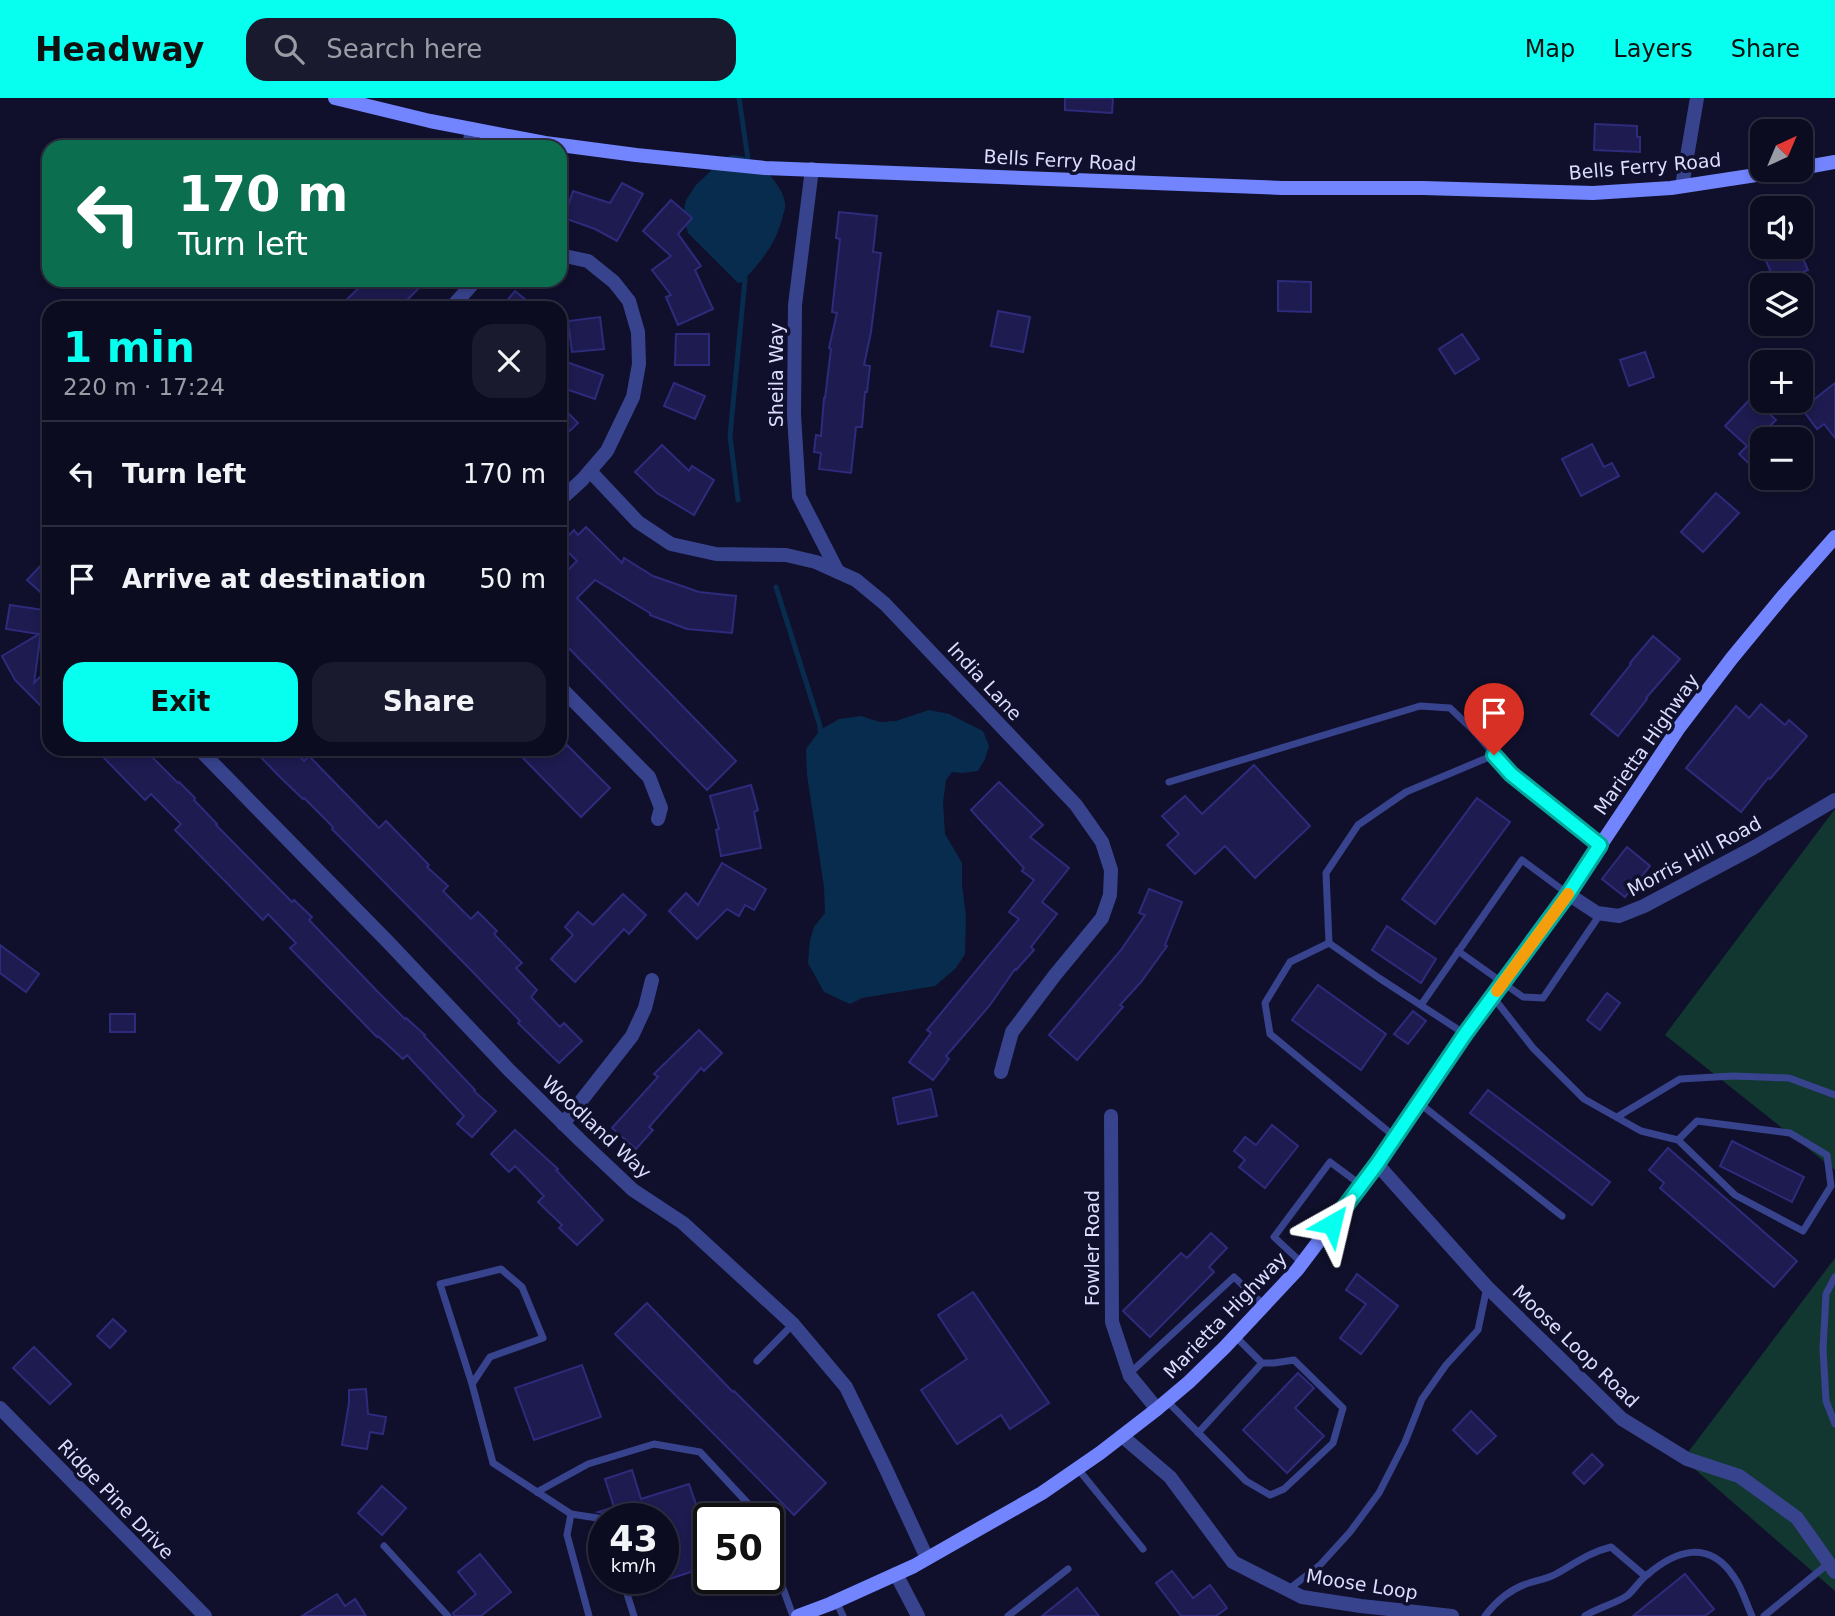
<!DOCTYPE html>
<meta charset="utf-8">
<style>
body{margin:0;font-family:"DejaVu Sans",sans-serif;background:#1a1a2e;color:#f1f3f6;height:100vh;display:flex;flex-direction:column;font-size:26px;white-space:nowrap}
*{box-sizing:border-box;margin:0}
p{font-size:23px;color:#9a9ba5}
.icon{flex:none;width:38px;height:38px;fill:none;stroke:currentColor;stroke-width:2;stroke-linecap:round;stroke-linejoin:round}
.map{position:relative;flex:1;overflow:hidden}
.panel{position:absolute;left:42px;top:203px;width:525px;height:455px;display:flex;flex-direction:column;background:#0c0c21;border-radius:21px;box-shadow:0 4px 10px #0003,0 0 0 2px #2c2c3f}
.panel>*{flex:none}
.top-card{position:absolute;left:42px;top:42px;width:525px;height:147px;border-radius:21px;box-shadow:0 4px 10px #0003,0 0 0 2px #2c2c3f;background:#0b6e4f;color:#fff;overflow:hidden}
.needle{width:46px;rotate:44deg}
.fabs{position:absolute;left:1750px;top:21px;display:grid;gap:14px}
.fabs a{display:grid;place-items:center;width:63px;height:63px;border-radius:14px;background:#0c0c21;box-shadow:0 4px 10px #0003,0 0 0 2px #2c2c3f;font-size:35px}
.speed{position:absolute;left:588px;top:1405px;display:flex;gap:14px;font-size:35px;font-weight:700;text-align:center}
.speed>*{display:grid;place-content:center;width:91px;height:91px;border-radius:50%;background:#0c0c21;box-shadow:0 4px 10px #0003,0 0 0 2px #2c2c3f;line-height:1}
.speed small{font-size:18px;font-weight:400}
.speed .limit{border:4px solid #111;border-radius:10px;background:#fff;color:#111}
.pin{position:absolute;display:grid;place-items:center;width:60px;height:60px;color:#fff;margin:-72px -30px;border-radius:50% 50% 50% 0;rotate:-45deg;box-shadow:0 0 7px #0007}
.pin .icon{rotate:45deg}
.me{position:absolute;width:77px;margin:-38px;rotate:37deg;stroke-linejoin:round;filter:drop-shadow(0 0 5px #0008)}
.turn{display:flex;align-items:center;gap:24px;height:147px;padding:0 21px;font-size:32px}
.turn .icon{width:91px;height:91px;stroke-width:2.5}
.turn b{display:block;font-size:49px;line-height:60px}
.round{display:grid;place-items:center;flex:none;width:74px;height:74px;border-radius:21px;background:#1a1a2e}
.summary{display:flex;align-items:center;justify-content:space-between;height:119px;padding:0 21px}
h1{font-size:42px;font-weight:600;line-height:52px;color:#07fff0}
.primary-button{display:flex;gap:14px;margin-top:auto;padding:14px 21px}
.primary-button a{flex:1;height:80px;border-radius:21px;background:#07fff0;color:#111;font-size:28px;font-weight:600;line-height:80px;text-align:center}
.primary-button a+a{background:#1a1a2e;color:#f1f3f6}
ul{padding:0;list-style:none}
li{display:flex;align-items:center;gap:21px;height:105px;padding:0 21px;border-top:2px solid #2c2c3f}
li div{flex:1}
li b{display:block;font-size:26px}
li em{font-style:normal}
header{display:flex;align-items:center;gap:42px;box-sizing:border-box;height:98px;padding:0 35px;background:#07fff0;color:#111}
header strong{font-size:33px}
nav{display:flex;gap:38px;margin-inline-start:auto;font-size:24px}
.search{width:490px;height:63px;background:#1a1a2e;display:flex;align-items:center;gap:18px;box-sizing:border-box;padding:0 24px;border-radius:21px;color:#9a9ba5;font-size:26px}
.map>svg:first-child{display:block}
</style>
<header>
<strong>Headway</strong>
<div class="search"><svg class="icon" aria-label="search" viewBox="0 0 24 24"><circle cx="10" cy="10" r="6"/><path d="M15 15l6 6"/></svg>Search here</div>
<nav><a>Map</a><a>Layers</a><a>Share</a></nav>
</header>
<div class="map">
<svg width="1835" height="1518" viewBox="0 0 1835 1518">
<rect width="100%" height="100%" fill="#10102c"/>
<g fill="#123730">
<path d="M1835 711V1072L1665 937Z"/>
<path d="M1835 1160V1493L1683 1361Z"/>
</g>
<g fill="#082c4d">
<path d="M733 57C751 59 763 66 773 81 778 88 784 96 785 105 786 110 783 116 782 121 773 152 762 160 743 184L738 185 688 135 683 117 686 102 696 87 724 60Z"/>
<path d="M929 612 949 616 983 633 989 648 985 661 978 673 962 675 952 674 946 682 943 705 945 736 962 765V787L966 819 965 856 956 870 935 888 862 900 850 906 824 894 808 865 810 842 814 829 825 815 824 789 807 677 806 651 820 632 839 621 861 618 880 624 896 623Z"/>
</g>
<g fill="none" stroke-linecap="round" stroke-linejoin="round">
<g stroke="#082c4d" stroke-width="5">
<path d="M739 0 748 61"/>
<path d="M738 402 730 338 745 181"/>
<path d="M776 489 820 628V632"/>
</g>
</g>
<g fill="#1d1b4f" stroke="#2e2b7c" stroke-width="2">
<path d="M1065 0H1113L1112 15 1065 12Z"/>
<path d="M1595 26 1637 28V39H1640V54L1594 52Z"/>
<path d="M622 85 643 96 617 143 595 131 564 120 573 93 610 105Z"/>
<path d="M671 102 692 120 678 136 701 168 695 172 713 211 678 227 666 199 671 197 652 172 671 158 643 133Z"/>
<path d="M839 114 877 118 873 154 881 155 871 234 864 267 870 268 867 294H865L862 329H856L851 375 819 371 821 355 814 354 816 337 821 338 824 300H825L831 251 829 250 837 215 832 214 840 141 836 140Z"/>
<path d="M1760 149H1798L1808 172 1776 186Z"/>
<path d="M367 182H427L399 210H338Z"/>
<path d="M1278 183 1311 184V214L1278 213Z"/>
<path d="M515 193 536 210H501Z"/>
<path d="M998 213 1030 219 1023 254 991 248Z"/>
<path d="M600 219 604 251 572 254 568 223Z"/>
<path d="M676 236H709V267H675Z"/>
<path d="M1462 236 1479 261 1455 276 1439 251Z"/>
<path d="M1645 254 1654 279 1629 288 1620 262Z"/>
<path d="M564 263 603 277 595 301 560 289V275Z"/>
<path d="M674 285 705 298 695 321 664 308Z"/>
<path d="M1835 285V340L1824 326 1817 331 1802 311Z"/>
<path d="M1752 299 1776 322 1770 328 1785 341H1762V378L1739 356 1747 348 1725 328Z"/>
<path d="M560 307 578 325 560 342Z"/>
<path d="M1592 346 1604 369 1612 365 1619 378 1581 398 1562 361Z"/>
<path d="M662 347 689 373 692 368 714 382 694 417 657 395 635 374Z"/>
<path d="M1716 395 1739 415 1703 454 1681 434Z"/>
<path d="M586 429 622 465 624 460 653 478 699 494 736 498 732 535 687 531 650 517V515L595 482 577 500 736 663 707 692 560 541V480L577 463 560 446 574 432 578 437Z"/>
<path d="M49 459V502L27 482Z"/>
<path d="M10 507 44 512 34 585 49 570V616L15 582 2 558 39 536 6 531Z"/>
<path d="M1653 538 1680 561 1646 600 1647 601 1618 638 1591 616 1631 566 1630 565Z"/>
<path d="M1761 606 1785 627 1789 622 1807 638 1770 681 1768 680 1741 714 1686 670 1736 608 1749 620Z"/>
<path d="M567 647 610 690 581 719 514 651H563Z"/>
<path d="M113 651H144L178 685 179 684 195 700 194 702 217 726 216 727 292 804 294 802 312 819 309 822 377 893 405 921 406 920 425 937 424 938 475 992 474 993 496 1013 472 1039 457 1026 464 1018 407 957 403 961 378 938 377 939 290 850 296 845 268 816 263 822 175 732 181 726 151 696 145 702 104 660Z"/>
<path d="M253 651H292L304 663 309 658 379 730 386 723 429 767 427 769 448 788 443 793 471 821 478 814 497 833 494 836 522 865 516 870 537 892 531 899 560 929 564 925 582 943 559 965 518 925 520 923 468 869 332 731 333 729 304 700 303 701 279 678Z"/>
<path d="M1254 667 1310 728 1255 780 1225 748 1195 776 1167 747 1179 736 1162 718 1185 698 1202 716Z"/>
<path d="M999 684 1043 727 1030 739 1069 770 1042 804 1057 816 1031 849 1034 852 1016 872 1015 871 990 907 946 958 949 961 933 982 909 964 931 935 927 932 1019 821 1009 814 1034 782 1022 773 1024 770 971 712Z"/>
<path d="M751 687 758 712 754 714 761 750 721 758 716 732 719 731 710 698Z"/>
<path d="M1477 700 1510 724 1435 826 1402 801Z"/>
<path d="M1627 749 1650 768 1625 799 1602 781Z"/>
<path d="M722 765 766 791 754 812 745 807 739 818 727 811 697 841 669 813 686 795 698 807Z"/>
<path d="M1149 791 1182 804 1165 847 1167 848 1141 884 1120 907 1123 909 1077 962 1049 937 1121 852 1145 817 1139 815Z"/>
<path d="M623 796 646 817 629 836 624 831 575 884 551 861 573 837 565 829 578 814 593 827Z"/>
<path d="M1387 828 1436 861 1421 885 1372 852Z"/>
<path d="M0 847 39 876 26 894 0 875Z"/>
<path d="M1318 887 1386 936 1361 972 1292 922Z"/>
<path d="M1607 895 1620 905 1600 932 1587 922Z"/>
<path d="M1413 913 1426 923 1408 946 1394 936Z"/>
<rect x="110" y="916" width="25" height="18"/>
<path d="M699 932 722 955 704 973 701 970 670 1005 649 1029 653 1032 636 1051 612 1030 658 979 654 976Z"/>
<path d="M931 991 937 1018 898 1026 893 1000Z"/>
<path d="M1488 992 1610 1084 1592 1107 1470 1015Z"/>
<path d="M1272 1027 1298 1048 1265 1090 1239 1069 1245 1062 1234 1053 1245 1039 1256 1047Z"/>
<path d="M515 1032 558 1071 556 1072 603 1122 577 1147 559 1130 562 1127 538 1104 544 1098 515 1068 509 1074 491 1056Z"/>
<path d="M1732 1043 1804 1079 1792 1104 1720 1068Z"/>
<path d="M1668 1050 1797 1163 1774 1189 1660 1090 1664 1085 1649 1072Z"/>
<path d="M1211 1135 1227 1150 1209 1169 1214 1174 1150 1239 1123 1213 1181 1155 1187 1160Z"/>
<path d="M1357 1176 1398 1208 1361 1256 1340 1240 1366 1206 1346 1192Z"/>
<path d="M973 1194 1049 1305 1010 1331 1001 1317 957 1346 921 1292 967 1261 938 1217Z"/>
<path d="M647 1205 733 1294 734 1293 826 1385 794 1417 615 1236Z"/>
<path d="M113 1221 126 1233 110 1250 97 1238Z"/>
<path d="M34 1249 71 1286 50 1306 13 1270Z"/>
<path d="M582 1267 601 1319 534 1342 515 1290Z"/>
<path d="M1298 1275 1314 1290 1295 1310 1324 1338 1287 1375 1243 1332Z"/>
<path d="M366 1291 368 1316 386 1319 383 1336 370 1334 367 1351 342 1347 349 1305V1292Z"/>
<path d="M1471 1313 1496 1338 1477 1356 1453 1332Z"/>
<path d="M1592 1356 1603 1367 1584 1386 1573 1375Z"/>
<path d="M632 1372 641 1401 689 1386 697 1409 709 1405 713 1421H709V1468L663 1483V1421H610L607 1416 598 1414 614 1409 605 1381Z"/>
<path d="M382 1388 406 1410 382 1437 358 1415Z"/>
<path d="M480 1456 511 1494 481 1518H454L453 1515 476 1496 458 1474Z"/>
<path d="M1172 1473 1193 1500 1210 1487 1227 1510 1216 1518H1181L1156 1485Z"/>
<path d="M1685 1476 1714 1511 1705 1518H1633Z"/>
<path d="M1077 1490 1099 1518H1042Z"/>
<path d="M337 1496 345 1508 355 1501 366 1518H302Z"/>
</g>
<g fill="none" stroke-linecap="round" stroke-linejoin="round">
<g stroke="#38438e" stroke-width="7">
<path d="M1169 684 1420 608 1450 610 1473 632 1511 676 1600 747"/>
<path d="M1329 845 1290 864 1265 905 1270 936 1395 1039"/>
<path d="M1458 853 1523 899 1543 900 1601 815"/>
<path d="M1493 899 1533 950 1584 1001 1641 1033 1678 1042 1735 1097 1803 1133 1831 1088 1827 1057 1790 1035 1697 1023 1678 1042"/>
<path d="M1421 907 1522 762 1568 796"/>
<path d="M1465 936 1379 880 1329 845 1326 775 1358 727 1406 694 1494 657"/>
<path d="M1419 1005 1562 1118"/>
<path d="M1617 1019 1680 981 1733 978 1789 980 1835 997"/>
<path d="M1302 1165 1274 1139 1330 1064 1361 1087"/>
<path d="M1835 1179 1826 1196 1823 1251 1826 1303 1835 1326"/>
<path d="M757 1263 793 1226"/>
<path d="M1130 1275 1234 1179 1264 1207"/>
<path d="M472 1286 490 1259 543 1240 522 1189 501 1171 440 1186 472 1286 493 1365 571 1416 604 1421"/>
<path d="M1167 1303 1246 1383 1270 1397 1284 1391 1333 1345 1343 1310 1294 1262 1274 1265H1262L1235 1238"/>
<path d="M1198 1335 1262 1265"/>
<path d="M1078 1371 1143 1451"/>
<path d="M537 1394 588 1366 654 1346 700 1354 755 1413 758 1421"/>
<path d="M571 1416 567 1437 589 1518"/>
<path d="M384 1448 448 1518"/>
<path d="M768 1449 793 1518"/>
<path d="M622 1480 634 1518"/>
<path d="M1289 1491 1320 1467 1350 1434 1379 1395 1405 1344 1422 1301 1446 1267 1478 1232 1487 1189"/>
<path d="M836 1503 843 1518"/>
<path d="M1008 1518 1068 1471"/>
<path d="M1485 1518C1497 1502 1510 1491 1529 1485 1538 1482 1547 1481 1556 1476 1574 1466 1590 1454 1611 1449L1645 1478"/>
<path d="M1585 1518C1598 1509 1616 1506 1628 1497 1635 1491 1640 1482 1647 1477 1676 1452 1709 1441 1734 1479 1742 1490 1746 1505 1752 1518"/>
<path d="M1764 1518 1829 1465"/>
</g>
<g stroke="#38438e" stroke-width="14">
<path d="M469 49 472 31"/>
<path d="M812 71 795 207 794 317 799 398 838 474"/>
<path d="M1682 88 1697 0"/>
<path d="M560 157 588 163 614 184 629 203 638 234 639 266 633 299 607 353 582 382 560 402"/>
<path d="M451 210 476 182"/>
<path d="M590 373 638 424 671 446 716 456 786 457 816 464 856 482 885 506 1076 707 1102 744 1111 772 1110 797 1102 820 1055 877 1012 934 1001 974"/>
<path d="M560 589 649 679 661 710 658 721"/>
<path d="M199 651 390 846 509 972 581 1043 633 1092 683 1125 793 1226 846 1289 884 1367 927 1460"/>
<path d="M1568 796 1597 815 1619 818 1644 808 1753 750 1835 702"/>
<path d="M1111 1018 1112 1224 1130 1278 1157 1311"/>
<path d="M563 1026 632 938 645 910 652 882"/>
<path d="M1377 1066 1487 1189 1622 1321 1687 1361 1739 1378 1797 1420 1835 1474"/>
<path d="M0 1310 205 1518"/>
<path d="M1122 1338 1170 1379 1233 1464 1302 1499 1361 1508 1452 1518"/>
<path d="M896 1476 918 1518"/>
</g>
<g stroke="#7285ff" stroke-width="14">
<path d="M335 0 430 23 545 45 636 57 765 70 1282 90H1423L1593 95 1671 90 1789 72"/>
<path d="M1801 70 1835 64"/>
<path d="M798 1518 830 1506 914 1468 1042 1395 1100 1355 1157 1311 1189 1284 1225 1249 1297 1172 1377 1066 1465 936 1568 796 1678 631 1732 560 1784 497 1835 439"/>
</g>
</g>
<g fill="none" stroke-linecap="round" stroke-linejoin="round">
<defs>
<path id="route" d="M1332 1126 1377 1066 1465 936 1568 796 1600 747 1511 676 1494 657"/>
</defs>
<use href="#route" stroke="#05a69c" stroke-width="18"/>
<use href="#route" stroke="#07fff0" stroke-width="12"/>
<path stroke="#f59e0b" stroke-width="12" d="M1497 893 1568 796"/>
</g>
<g text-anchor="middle" stroke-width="7" stroke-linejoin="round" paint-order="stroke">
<g font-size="19" fill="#dbddff" stroke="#10102c">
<text transform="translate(1060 62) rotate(3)" y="7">Bells Ferry Road</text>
<text transform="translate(1645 68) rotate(-5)" y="7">Bells Ferry Road</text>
<text transform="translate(776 277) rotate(-90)" y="7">Sheila Way</text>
<text transform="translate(985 583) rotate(47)" y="7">India Lane</text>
<text transform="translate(1646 646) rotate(-55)" y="7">Marietta Highway</text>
<text transform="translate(1694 758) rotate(-28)" y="7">Morris Hill Road</text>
<text transform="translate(597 1029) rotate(43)" y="7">Woodland Way</text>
<text transform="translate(1092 1150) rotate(-90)" y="7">Fowler Road</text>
<text transform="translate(1225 1217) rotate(-46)" y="7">Marietta Highway</text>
<text transform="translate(1576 1248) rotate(44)" y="7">Moose Loop Road</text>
<text transform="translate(116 1401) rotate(46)" y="7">Ridge Pine Drive</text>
<text transform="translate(1362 1486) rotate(9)" y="7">Moose Loop</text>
</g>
</g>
</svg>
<div class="fabs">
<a><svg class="needle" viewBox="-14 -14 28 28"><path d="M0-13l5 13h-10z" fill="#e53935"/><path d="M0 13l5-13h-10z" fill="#9a9ba5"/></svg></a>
<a><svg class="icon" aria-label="sound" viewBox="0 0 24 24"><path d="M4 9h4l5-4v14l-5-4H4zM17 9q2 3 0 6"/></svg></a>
<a><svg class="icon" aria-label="layers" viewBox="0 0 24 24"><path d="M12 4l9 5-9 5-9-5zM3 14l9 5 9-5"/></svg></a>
<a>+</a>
<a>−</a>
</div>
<div class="speed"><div>43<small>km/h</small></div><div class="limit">50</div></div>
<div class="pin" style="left:1494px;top:657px;background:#d93025"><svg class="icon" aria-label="arrive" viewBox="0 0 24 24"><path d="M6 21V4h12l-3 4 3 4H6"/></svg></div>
<svg class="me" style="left:1332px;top:1126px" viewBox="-20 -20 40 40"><path d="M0-17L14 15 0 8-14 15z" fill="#07fff0" stroke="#fff" stroke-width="4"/></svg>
<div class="top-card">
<div class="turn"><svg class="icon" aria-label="left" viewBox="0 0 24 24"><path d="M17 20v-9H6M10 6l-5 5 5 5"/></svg><div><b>170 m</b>Turn left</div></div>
</div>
<section class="panel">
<div class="summary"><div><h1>1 min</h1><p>220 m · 17:24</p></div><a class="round"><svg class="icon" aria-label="close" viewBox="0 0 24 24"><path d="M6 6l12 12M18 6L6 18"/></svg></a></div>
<ul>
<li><svg class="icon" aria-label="left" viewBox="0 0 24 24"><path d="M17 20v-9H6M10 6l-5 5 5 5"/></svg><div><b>Turn left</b></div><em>170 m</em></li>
<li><svg class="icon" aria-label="arrive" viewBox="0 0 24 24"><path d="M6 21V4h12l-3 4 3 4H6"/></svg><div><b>Arrive at destination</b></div><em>50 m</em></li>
</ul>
<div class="primary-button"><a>Exit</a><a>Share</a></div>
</section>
</div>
